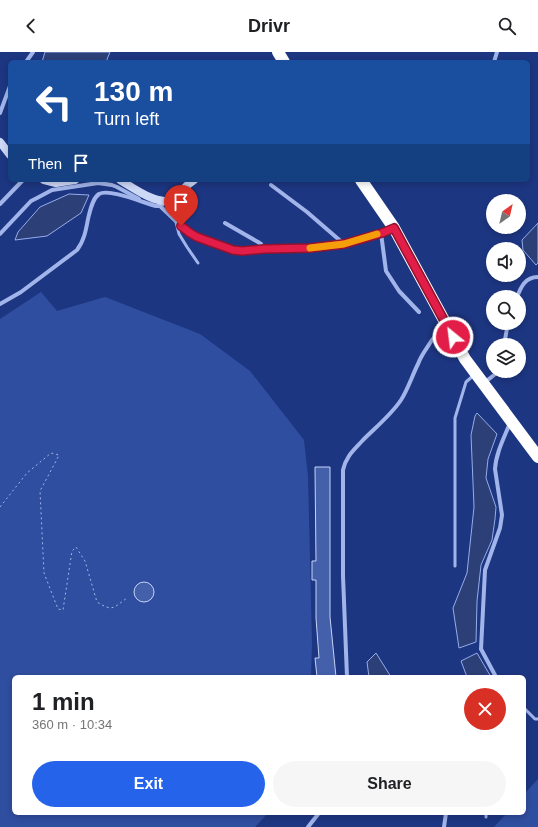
<!DOCTYPE html>
<meta charset="utf-8">
<style>
body{margin:0;font-family:Helvetica,sans-serif;background:#f6f6f6;color:#202124;height:100vh;display:flex;flex-direction:column;font-size:15px;white-space:nowrap}
*{box-sizing:border-box;margin:0}
p{font-size:13px;color:#757577}
.icon{flex:none;width:22px;height:22px;fill:none;stroke:currentColor;stroke-width:2;stroke-linecap:round;stroke-linejoin:round}
.map{position:relative;flex:1;overflow:hidden}
.side{position:absolute;left:12px;top:623px;width:514px;height:140px;display:flex;flex-direction:column;background:#fff;border-radius:6px;box-shadow:0 2px 6px #0003}
.side>*{flex:none}
.banner{position:absolute;left:8px;top:8px;width:522px;height:122px;border-radius:6px;box-shadow:0 2px 6px #0003;background:#1a4fa0;color:#fff;overflow:hidden}
.needle{width:26px;rotate:34deg}
.buttons{position:absolute;left:486px;top:142px;display:grid;gap:8px}
.buttons a{display:grid;place-items:center;width:40px;height:40px;border-radius:50%;background:#fff;box-shadow:0 2px 6px #0003;font-size:20px}
.pin{position:absolute;display:grid;place-items:center;width:34px;height:34px;color:#fff;margin:-41px -17px;border-radius:50% 50% 50% 0;rotate:-45deg;box-shadow:0 0 4px #0007}
.pin .icon{rotate:45deg}
.me{position:absolute;width:44px;margin:-22px;rotate:331deg;stroke-linejoin:round;filter:drop-shadow(0 0 3px #0008)}
.turn{display:flex;align-items:center;gap:14px;height:84px;padding:0 20px;font-size:18px}
.turn .icon{width:52px;height:52px;stroke-width:2.5}
.turn b{display:block;font-size:28px;line-height:34px}
.then{display:flex;align-items:center;height:38px;padding:0 20px;background:#0003;gap:8px;font-size:15px}
.round{display:grid;place-items:center;flex:none;width:42px;height:42px;border-radius:21px;background:#f6f6f6}
.head{display:flex;align-items:center;justify-content:space-between;height:68px;padding:0 20px}
h1{font-size:24px;font-weight:600;line-height:30px}
.button{display:flex;gap:8px;margin-top:auto;padding:8px 20px}
.button a{flex:1;height:46px;border-radius:24px;background:#2563eb;color:#fff;font-size:16px;font-weight:600;line-height:46px;text-align:center}
.button a+a{background:#f6f6f6;color:#202124}
header{display:flex;justify-content:space-between;align-items:center;height:52px;padding:0 20px;background:#fff;font-size:18px;font-weight:600}
.map>svg:first-child{display:block}
</style>
<header><svg class="icon" aria-label="back" viewBox="0 0 24 24"><path d="M15 5l-7 7 7 7"/></svg>Drivr<svg class="icon" aria-label="search" viewBox="0 0 24 24"><circle cx="10" cy="10" r="6"/><path d="M15 15l6 6"/></svg></header>
<div class="map">
<svg width="538" height="775" viewBox="0 0 538 775">
<rect width="100%" height="100%" fill="#1d3682"/>
<g fill="#304ea0">
<path d="M41 240 57 259 105 245 200 282 250 319 304 388 308 425 312 591 311 625H14V761H268L255 775H0V267Z"/>
<path d="M538 727V775H494L507 761H524V742Z"/>
</g>
<g fill="#2c3f77" stroke="#95adeb">
<path d="M45 0H110L106 10H42Z"/>
<path d="M69 142 89 143 81 161 47 184 15 188 18 180 40 155Z"/>
<path d="M538 171V211L536 213 523 198 522 188Z"/>
<path d="M477 361 497 382 488 407 486 426 496 455 495 467 492 488 481 513 477 549 476 590 459 596 453 556 467 521 474 455 471 383 475 364Z"/>
<path d="M376 601 391 625H369L367 610Z"/>
<path d="M477 601 491 625H467L461 609Z"/>
</g>
<g fill="#4560ab" stroke="#c6d3f7">
<path d="M315 415H330V565L336 625H317L315 606H319L316 566V528H312V509H316Z"/>
<circle cx="144" cy="540" r="10"/>
</g>
<g fill="none" stroke-linecap="round" stroke-linejoin="round">
<path stroke="#a2b5ea" stroke-width="1" stroke-dasharray="2 3" stroke-linecap="butt" d="M0 455 27 421 51 401 59 403 55 411 40 439 44 521 58 557 63 558 72 499 76 495 85 509 97 550C113 560 113 556 127 546"/>
<g stroke="#a2b5ea" stroke-width="3">
<path d="M176 170 179 182 187 195 198 211"/>
<path d="M455 514V366L466 330 474 323"/>
<path d="M524 656 535 667H538"/>
<path d="M486 761V765"/>
</g>
<g stroke="#a2b5ea" stroke-width="4">
<path d="M26 10 33 0"/>
<path d="M494 10 497 0"/>
<path d="M0 61 10 34"/>
<path d="M271 133 307 160 344 192"/>
<path d="M0 152 23 128"/>
<path d="M160 154 181 174 193 183 233 198 242 199 264 197 310 196 344 192 381 181 393 176"/>
<path d="M225 171 258 190 261 192 264 197"/>
<path d="M381 181 386 219 399 239 419 260"/>
<path d="M0 182 31 149 37 146 52 138 98 131 112 133 117 135 139 147"/>
<path d="M517 245C521 235 525 225 538 225"/>
<path d="M0 252 21 240 77 198C84 189 86 178 88 167 90 159 92 147 99 142 109 136 144 151 156 154H160L163 152"/>
<path d="M504 293 508 271"/>
<path d="M484 331 499 319"/>
<path d="M347 625 343 524V418C346 404 354 398 363 388 376 375 391 363 401 348 408 337 412 324 418 312 421 303 427 296 432 288L434 286 437 287 456 296"/>
<path d="M496 625 481 597 485 518 500 476 502 463 495 417C496 401 504 386 510 371"/>
<path d="M308 775 319 761"/>
<path d="M444 775 446 761"/>
</g>
<g stroke="#cdd8f7" stroke-width="8">
<path d="M0 90 10 103"/>
<path d="M44 128 56 131 75 128"/>
<path d="M120 128C132 135 159 155 172 147 180 142 186 133 194 128"/>
</g>
<g stroke="#fff" stroke-width="12">
<path d="M278 0 284 10"/>
<path d="M361 128 394 176 465 307 538 405"/>
</g>
</g>
<g fill="none" stroke-linecap="round" stroke-linejoin="round">
<defs>
<path id="route" d="M181 174 190 181 197 185 233 198 242 199 264 197 310 196 344 192 382 181 394 176 453 285"/>
</defs>
<use href="#route" stroke="#92132f" stroke-width="10"/>
<use href="#route" stroke="#e11d48" stroke-width="7"/>
<path stroke="#f59e0b" stroke-width="7" d="M310 196 344 192 377 182"/>
</g>
</svg>
<div class="buttons">
<a><svg class="needle" viewBox="-14 -14 28 28"><path d="M0-13l5 13h-10z" fill="#e53935"/><path d="M0 13l5-13h-10z" fill="#757577"/></svg></a>
<a><svg class="icon" aria-label="sound" viewBox="0 0 24 24"><path d="M4 9h4l5-4v14l-5-4H4zM17 9q2 3 0 6"/></svg></a>
<a><svg class="icon" aria-label="search" viewBox="0 0 24 24"><circle cx="10" cy="10" r="6"/><path d="M15 15l6 6"/></svg></a>
<a><svg class="icon" aria-label="layers" viewBox="0 0 24 24"><path d="M12 4l9 5-9 5-9-5zM3 14l9 5 9-5"/></svg></a>
</div>
<div class="pin" style="left:181px;top:174px;background:#d93025"><svg class="icon" aria-label="arrive" viewBox="0 0 24 24"><path d="M6 21V4h12l-3 4 3 4H6"/></svg></div>
<svg class="me" style="left:453px;top:285px" viewBox="-20 -20 40 40"><circle r="17" fill="#e11d48" stroke="#fff" stroke-width="3"/><path d="M0-11L8 9 0 5-8 9z" fill="#fff"/></svg>
<div class="banner">
<div class="turn"><svg class="icon" aria-label="left" viewBox="0 0 24 24"><path d="M17 20v-9H6M10 6l-5 5 5 5"/></svg><div><b>130 m</b>Turn left</div></div>
<div class="then">Then<svg class="icon" aria-label="arrive" viewBox="0 0 24 24"><path d="M6 21V4h12l-3 4 3 4H6"/></svg></div>
</div>
<section class="side">
<div class="head"><div><h1>1 min</h1><p>360 m · 10:34</p></div><a class="round" style="background:#d93025;color:#fff"><svg class="icon" aria-label="close" viewBox="0 0 24 24"><path d="M6 6l12 12M18 6L6 18"/></svg></a></div>
<div class="button"><a>Exit</a><a>Share</a></div>
</section>
</div>
